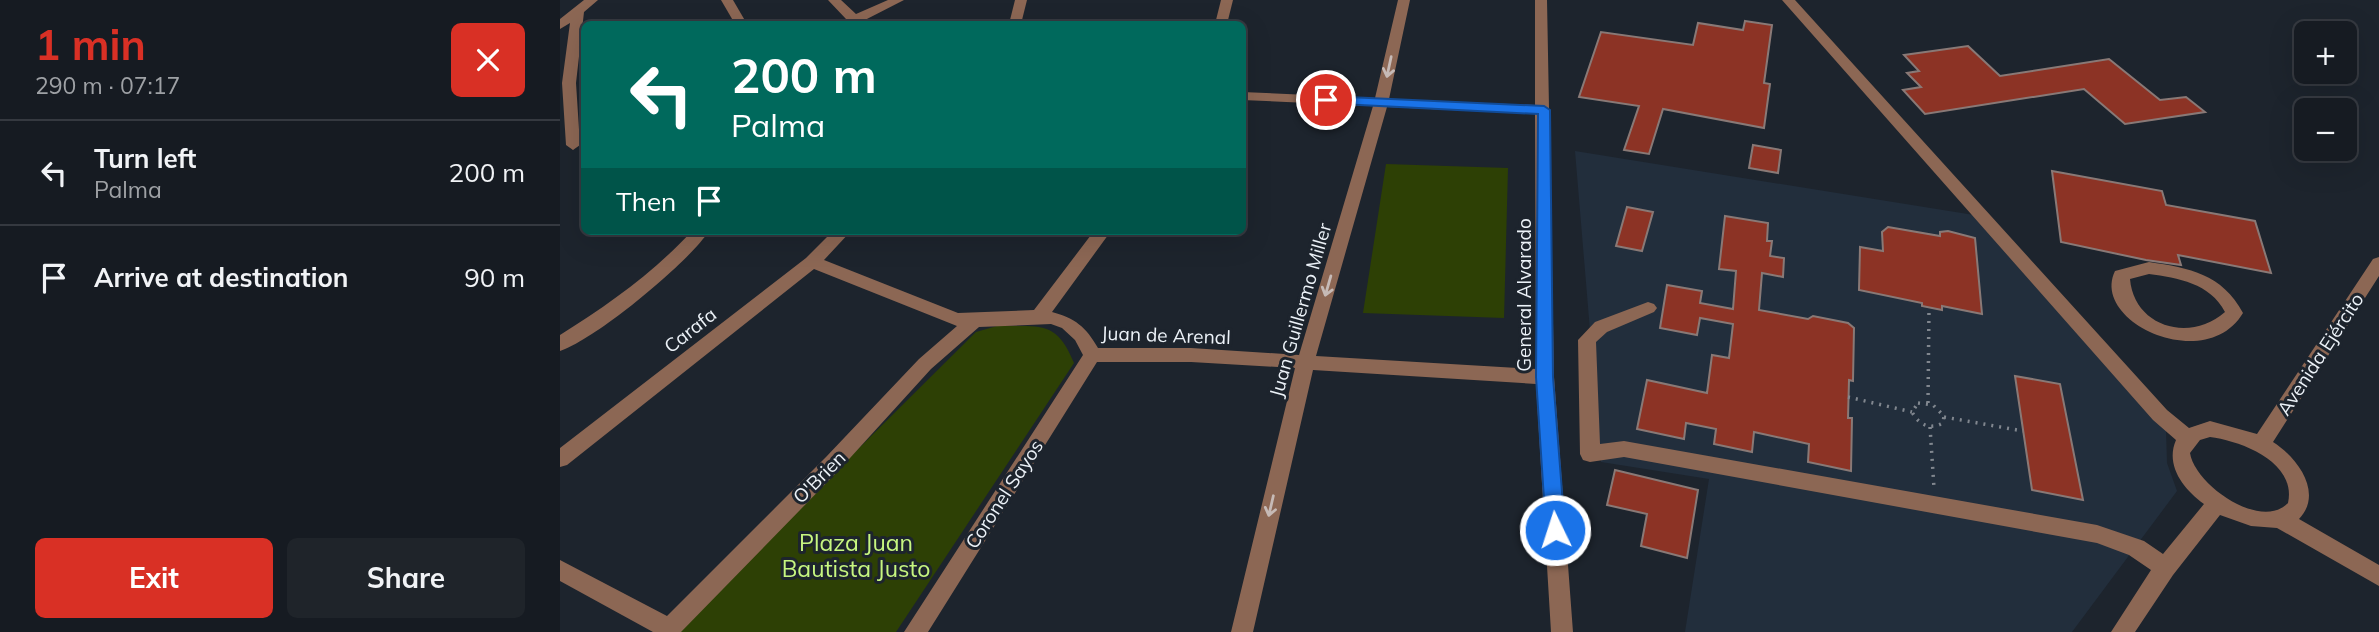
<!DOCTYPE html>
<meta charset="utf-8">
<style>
body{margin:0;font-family:Mulish,sans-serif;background:#1f242a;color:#f1f3f6;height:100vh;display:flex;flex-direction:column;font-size:26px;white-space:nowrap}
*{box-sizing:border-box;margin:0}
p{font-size:23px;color:#9ea1a5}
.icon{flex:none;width:38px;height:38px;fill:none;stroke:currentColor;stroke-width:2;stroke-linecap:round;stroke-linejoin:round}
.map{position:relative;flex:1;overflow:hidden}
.side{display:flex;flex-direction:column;background:#161b22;width:560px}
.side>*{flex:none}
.banner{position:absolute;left:21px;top:21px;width:665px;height:214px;border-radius:10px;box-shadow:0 7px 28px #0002,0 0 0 2px #353940;background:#00695c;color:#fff;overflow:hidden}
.buttons{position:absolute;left:1734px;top:21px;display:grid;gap:14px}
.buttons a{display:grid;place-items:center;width:63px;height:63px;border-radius:10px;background:#161b22;box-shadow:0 7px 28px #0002,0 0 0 2px #353940;font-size:35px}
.pin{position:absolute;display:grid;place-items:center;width:60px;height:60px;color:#fff;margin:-30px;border:4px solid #fff;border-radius:50%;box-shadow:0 2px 7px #0007}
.me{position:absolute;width:77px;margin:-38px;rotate:356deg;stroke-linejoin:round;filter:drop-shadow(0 0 5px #0008)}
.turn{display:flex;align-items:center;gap:24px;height:147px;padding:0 35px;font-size:32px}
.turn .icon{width:91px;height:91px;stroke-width:2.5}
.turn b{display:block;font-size:49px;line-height:60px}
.then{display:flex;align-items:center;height:66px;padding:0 35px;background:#0003;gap:14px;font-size:26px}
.round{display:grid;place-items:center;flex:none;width:74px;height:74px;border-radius:10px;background:#1f242a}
.overview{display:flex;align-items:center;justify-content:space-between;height:119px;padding:0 35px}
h1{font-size:42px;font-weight:700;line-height:52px;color:#d93025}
.action{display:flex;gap:14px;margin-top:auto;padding:14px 35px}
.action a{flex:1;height:80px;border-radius:10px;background:#d93025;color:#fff;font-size:28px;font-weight:700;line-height:80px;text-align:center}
.action a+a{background:#1f242a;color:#f1f3f6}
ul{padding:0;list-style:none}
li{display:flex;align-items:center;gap:21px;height:105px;padding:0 35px;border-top:2px solid #353940}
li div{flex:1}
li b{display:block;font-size:26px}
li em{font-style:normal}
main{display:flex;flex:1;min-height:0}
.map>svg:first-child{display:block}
</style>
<main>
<section class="side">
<div class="overview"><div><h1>1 min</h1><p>290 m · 07:17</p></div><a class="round" style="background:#d93025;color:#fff"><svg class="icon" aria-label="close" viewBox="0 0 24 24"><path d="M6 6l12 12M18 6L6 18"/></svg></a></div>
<ul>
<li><svg class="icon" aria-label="left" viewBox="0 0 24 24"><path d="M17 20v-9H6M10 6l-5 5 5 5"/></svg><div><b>Turn left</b><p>Palma</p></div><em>200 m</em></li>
<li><svg class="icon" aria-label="arrive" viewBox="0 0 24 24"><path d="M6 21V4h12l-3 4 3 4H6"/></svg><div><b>Arrive at destination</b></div><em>90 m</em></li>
</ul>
<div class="action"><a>Exit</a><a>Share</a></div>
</section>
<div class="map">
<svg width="1819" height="632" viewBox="0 0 1819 632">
<rect width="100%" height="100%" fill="#1d242d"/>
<path fill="#222e3c" d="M1015 151 1414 215 1606 430 1607 463 1617 491 1512 632H1125L1149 479 1041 462Z"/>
<g fill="#2d4005">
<path d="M826 164 948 168 944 318 803 313Z"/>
<path d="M437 326C480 327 496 319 514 363L336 632H120L165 581 416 332Z"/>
</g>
<g fill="#8c3325" stroke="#897976" stroke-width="2">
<path d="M1185 21 1212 25 1204 83 1210 84 1204 128 1103 109 1089 154 1064 150 1079 106 1019 97 1041 32 1133 45 1138 23 1183 30Z"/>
<path d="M1408 46 1440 76 1549 59 1600 100 1626 97 1645 112 1565 124 1524 89 1365 114 1343 90 1361 87 1347 73 1359 71 1344 55Z"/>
<path d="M1193 145 1221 150 1218 173 1189 168Z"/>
<path d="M1492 171 1602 191 1606 205 1695 221 1711 273 1618 255 1621 265 1586 260 1501 242Z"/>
<path d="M1067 207 1093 212 1082 251 1056 246Z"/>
<path d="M1165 216 1208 223 1207 241H1212L1210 256 1224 258 1223 277 1202 273 1199 310 1248 319 1253 316 1288 323 1294 328 1293 381 1289 380 1288 418H1292L1291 471 1248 462 1249 444 1194 432 1192 452 1154 444 1156 429 1126 423 1124 439 1077 429 1087 380 1147 393 1152 355 1169 358 1173 324 1140 318 1137 335 1100 328 1107 285 1142 291 1140 303 1173 309 1176 271 1159 269Z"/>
<path d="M1328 227 1380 236V232L1388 231 1415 238 1422 314 1382 306V310L1362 306V303L1299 290 1300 247 1323 251 1322 232Z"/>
<path d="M1455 376 1500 384 1523 500 1472 490Z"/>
<path d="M1055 470 1138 490 1127 558 1081 546 1087 514 1047 505Z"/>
</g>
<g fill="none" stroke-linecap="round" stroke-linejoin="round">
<g stroke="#81878f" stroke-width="3.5" stroke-dasharray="2 6" stroke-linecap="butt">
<path d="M1288 397 1352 412"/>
<path d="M1358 403 1373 405 1384 416 1383 423C1370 430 1359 425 1352 412Z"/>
<path d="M1368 403 1369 308"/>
<path d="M1384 417 1463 431"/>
<path d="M1370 427 1374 488"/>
</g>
<g fill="#8c6754" fill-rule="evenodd">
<path d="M24 0H38L24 12 16 83 20 145 13 150 6 145 2 83 10 23 0 29V19Z"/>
<path d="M161 0H173L187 24H175Z"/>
<path d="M268 0H281L296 14 328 0H344L303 21 305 24H279L286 19Z"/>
<path d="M455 0H467L461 24H449Z"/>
<path d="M661 0H673L667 24H655Z"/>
<path d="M838 0H850L829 99 975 105V0H987L994 377 1013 632H991L976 384 753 370 693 632H671L735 368 631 362H537L368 632H344L523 355 515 340 502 328 491 324 419 327 371 369 280 469 121 632H93L0 581V560L107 616 266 457 359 359 397 326 254 269 7 465 0 467V448L246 258 273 231H291L264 260 398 313 474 310 534 231H551L492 312C515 318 526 327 538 348H631L739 355 813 106 682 100V92L815 98ZM827 107 975 114 976 369 756 356Z"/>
<path d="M1222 0H1235L1607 410 1629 428 1650 421 1697 434 1813 259 1819 257V276L1713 442C1737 457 1764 493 1739 519L1819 565V586L1717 528 1691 526 1660 515 1613 575 1575 632H1551L1591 570 1569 555 1537 543 1064 457 1030 462 1023 460 1020 454 1018 340 1035 322 1088 302 1094 304 1097 308 1094 312 1047 332 1036 342 1040 444 1064 441 1537 525 1584 541 1603 554 1644 504C1623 489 1605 465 1616 440L1593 420ZM1650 437C1681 441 1737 462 1728 503 1701 531 1635 485 1630 453L1640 440Z"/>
<path d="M132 231H149C128 263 36 339 0 351V335C48 305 93 273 132 231Z"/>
<path d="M1589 262C1630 268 1662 274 1683 313 1646 375 1530 322 1555 271ZM1589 274C1618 278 1650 283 1665 312 1630 343 1574 327 1570 279Z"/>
</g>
</g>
<defs><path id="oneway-shaft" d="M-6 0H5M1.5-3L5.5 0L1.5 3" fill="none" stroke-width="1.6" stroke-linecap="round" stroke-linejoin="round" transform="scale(1.75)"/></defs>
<g stroke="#c6bab6">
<use href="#oneway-shaft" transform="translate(829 67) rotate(102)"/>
<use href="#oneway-shaft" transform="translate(768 286) rotate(106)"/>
<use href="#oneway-shaft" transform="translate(711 506) rotate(103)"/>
</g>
<path fill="#1a73e8" stroke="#114b97" stroke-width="2" d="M766 96 984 106 990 110 993 377 1005 530 1002 536 995 538 988 536 986 530 976 377 978 114 761 103V97Z"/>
<g text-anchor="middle" stroke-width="6" stroke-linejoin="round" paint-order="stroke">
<g font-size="19" fill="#ecf2f8" stroke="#1d242d">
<text transform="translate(964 295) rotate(-90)" y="7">General Alvarado</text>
<text transform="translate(740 310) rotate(-74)" y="7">Juan Guillermo Miller</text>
<text transform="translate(130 330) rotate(-38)" y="7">Carafa</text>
<text transform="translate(606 335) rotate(2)" y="7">Juan de Arenal</text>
<text transform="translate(1760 354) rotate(-57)" y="7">Avenida Ejército</text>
<text transform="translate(259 477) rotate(-45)" y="7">O'Brien</text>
<text transform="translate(444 494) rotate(-57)" y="7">Coronel Sayos</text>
</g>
<g font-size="23" fill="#c7f680" stroke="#1d242d">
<text x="296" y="551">Plaza Juan<tspan x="296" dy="26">Bautista Justo</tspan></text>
</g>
</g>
</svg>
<div class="buttons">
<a>+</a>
<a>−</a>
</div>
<div class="pin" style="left:766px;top:100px;background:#d93025"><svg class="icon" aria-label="arrive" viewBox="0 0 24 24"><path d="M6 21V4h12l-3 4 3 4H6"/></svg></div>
<svg class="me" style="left:995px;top:530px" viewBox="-20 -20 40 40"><circle r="17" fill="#1a73e8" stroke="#fff" stroke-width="3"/><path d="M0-11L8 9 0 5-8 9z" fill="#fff"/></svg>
<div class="banner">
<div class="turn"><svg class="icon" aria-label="left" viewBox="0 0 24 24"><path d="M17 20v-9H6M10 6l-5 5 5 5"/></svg><div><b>200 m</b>Palma</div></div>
<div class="then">Then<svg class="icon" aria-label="arrive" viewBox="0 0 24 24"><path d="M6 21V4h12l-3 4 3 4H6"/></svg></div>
</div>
</div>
</main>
